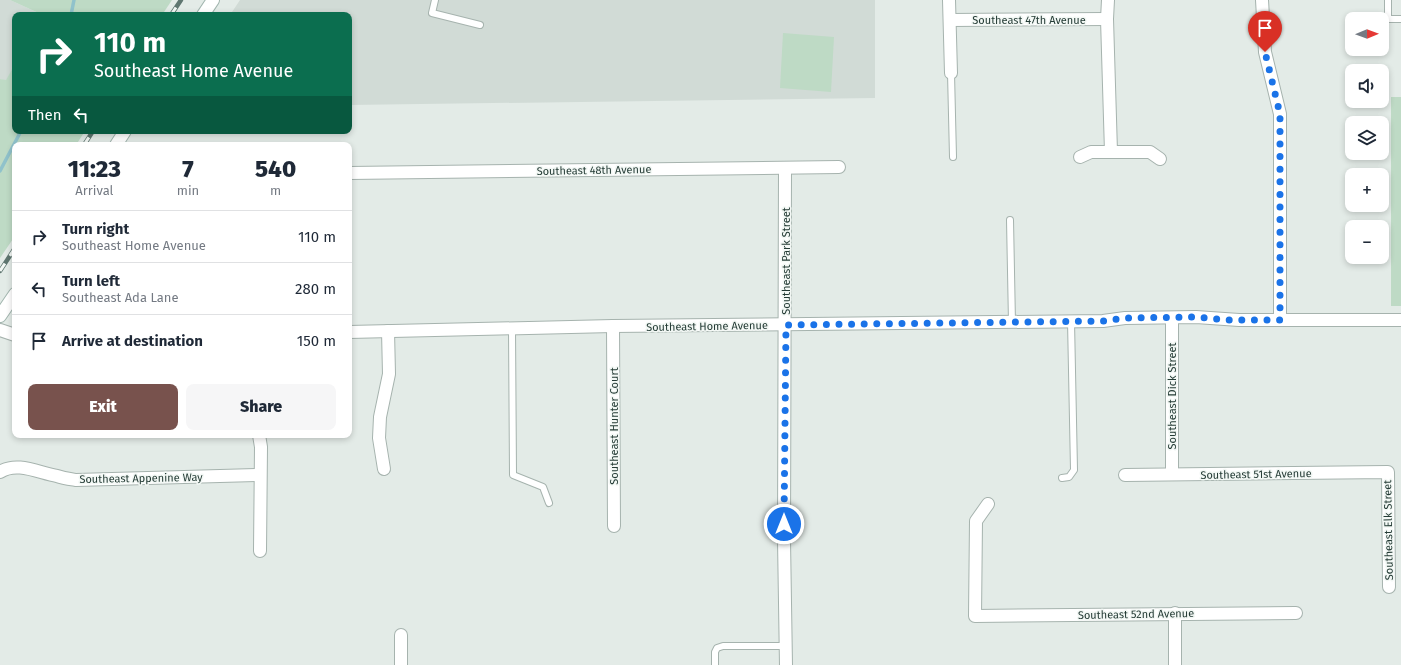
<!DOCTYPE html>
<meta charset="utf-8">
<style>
body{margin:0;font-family:"Fira Sans",sans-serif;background:#f6f6f7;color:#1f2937;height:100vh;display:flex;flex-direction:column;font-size:15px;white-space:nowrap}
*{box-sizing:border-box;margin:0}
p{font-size:13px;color:#747a83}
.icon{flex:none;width:22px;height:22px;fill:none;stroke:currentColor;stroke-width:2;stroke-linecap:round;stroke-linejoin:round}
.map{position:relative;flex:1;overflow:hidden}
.panel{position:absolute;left:12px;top:142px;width:340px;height:296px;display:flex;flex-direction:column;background:#fff;border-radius:8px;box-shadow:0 2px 6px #0003}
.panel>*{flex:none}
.top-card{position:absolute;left:12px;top:12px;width:340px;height:122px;border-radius:8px;box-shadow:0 2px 6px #0003;background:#0b6e4f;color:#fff;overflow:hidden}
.needle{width:26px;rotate:89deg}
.controls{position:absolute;left:1345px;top:12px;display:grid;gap:8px}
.controls a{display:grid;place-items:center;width:44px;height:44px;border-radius:8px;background:#fff;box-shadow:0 2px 6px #0003;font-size:20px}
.pin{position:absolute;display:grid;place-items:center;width:34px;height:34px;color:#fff;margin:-41px -17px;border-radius:50% 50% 50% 0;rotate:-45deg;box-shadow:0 0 4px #0007}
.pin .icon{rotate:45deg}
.me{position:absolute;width:44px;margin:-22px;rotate:0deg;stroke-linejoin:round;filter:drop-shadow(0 0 3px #0008)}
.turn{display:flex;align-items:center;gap:14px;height:84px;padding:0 16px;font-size:18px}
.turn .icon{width:52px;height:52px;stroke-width:2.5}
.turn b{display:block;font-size:28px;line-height:34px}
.then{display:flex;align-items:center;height:38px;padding:0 16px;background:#0003;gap:8px;font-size:15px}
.eta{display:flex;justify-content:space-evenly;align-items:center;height:68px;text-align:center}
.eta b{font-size:24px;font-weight:800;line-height:28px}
.action{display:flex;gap:8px;margin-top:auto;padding:8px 16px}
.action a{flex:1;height:46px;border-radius:8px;background:#78524d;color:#fff;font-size:16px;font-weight:800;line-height:46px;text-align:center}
.action a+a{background:#f6f6f7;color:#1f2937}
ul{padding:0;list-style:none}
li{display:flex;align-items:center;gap:12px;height:52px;padding:0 16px;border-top:1px solid #e0e1e3}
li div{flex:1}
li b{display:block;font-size:15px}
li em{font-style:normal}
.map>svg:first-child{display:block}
</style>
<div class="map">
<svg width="1401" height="665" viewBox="0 0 1401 665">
<rect width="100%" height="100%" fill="#e3ebe7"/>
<g fill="#d1dbd6">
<path d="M0 0H10L43 15H15V64L6 81 0 79Z"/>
<path d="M240 0H875V98L349 105V15H230Z"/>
</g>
<g fill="#bedac5">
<path d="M10 0H172L162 15H43Z"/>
<path d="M783 33 834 37 831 92 780 88Z"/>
<path d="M15 64V131H85L76 145H15V236L0 258V79L6 80Z"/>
<rect x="1391" y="97" width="10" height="209"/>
</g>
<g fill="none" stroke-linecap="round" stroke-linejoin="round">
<g stroke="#90c2cb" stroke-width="3.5">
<path d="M71 15 74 0"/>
<path d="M0 171 21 131"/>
</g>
<defs>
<g id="lane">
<path d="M435 0 432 13 480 25"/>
<path d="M1388 0V19H1401"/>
<path d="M951 73 953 157"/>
<path d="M1010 220 1012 323"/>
<path d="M512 329 513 475 543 487 549 503"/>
<path d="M1062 478 1069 477 1074 470 1071 321"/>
<path d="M715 665V652L717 648 723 646H786"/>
</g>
<g id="street">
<path d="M949 0 951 73"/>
<path d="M1108 0 1107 19 1111 152"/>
<path d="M1262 0 1265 52 1280 114V320"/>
<path d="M950 20 1107 19"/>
<path d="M1080 157 1091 152H1150L1160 159"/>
<path d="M785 168 784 540 786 665"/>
<path d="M349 173 839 167"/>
<path d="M613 326 614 526"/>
<path d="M0 330 15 335"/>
<path d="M349 332 613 326 1103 321 1125 318 1196 317 1239 320H1401"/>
<path d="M259 435 261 447 260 551"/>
<path d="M384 469 379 438 380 417 389 374 388 331"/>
<path d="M0 472C17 461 39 473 57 476 63 478 70 479 76 480L260 475"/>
<path d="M1172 474V318"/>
<path d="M1125 475 1388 472 1389 587"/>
<path d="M988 504 976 521 975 616 1296 613"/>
<path d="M401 635V665"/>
<path d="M1175 665V613"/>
</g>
<g id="secondary">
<path d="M203 15 213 0"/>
<path d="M116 145 125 131"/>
<path d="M0 316 15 294"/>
</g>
</defs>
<use href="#lane" stroke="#a6b3ae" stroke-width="8"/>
<use href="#street" stroke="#a6b3ae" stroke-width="14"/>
<use href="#secondary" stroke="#a2b6af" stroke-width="14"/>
<use href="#lane" stroke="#fff" stroke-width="6"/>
<use href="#street" stroke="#fff" stroke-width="12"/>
<use href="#secondary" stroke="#fff" stroke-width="12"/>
<defs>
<g id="rail">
<path d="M171 15 181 0"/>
<path d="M84 145 93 131"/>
<path d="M0 271 15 248"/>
</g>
</defs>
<use href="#rail" stroke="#5f7670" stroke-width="4.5"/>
<use href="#rail" stroke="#f3f8f5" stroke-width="3" stroke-dasharray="9" stroke-linecap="butt"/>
</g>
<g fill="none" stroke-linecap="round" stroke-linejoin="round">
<path stroke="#1a73e8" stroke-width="7" stroke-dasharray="0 12.6" d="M784 524 786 325 1104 321 1125 318 1196 317 1228 320H1280V114L1265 52"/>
</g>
<g text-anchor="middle" stroke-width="3" stroke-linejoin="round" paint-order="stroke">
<g font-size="11" fill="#243b35" stroke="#f3f8f5">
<text x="1029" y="24">Southeast 47th Avenue</text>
<text transform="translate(594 170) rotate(-1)" y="4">Southeast 48th Avenue</text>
<text transform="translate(786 261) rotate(-90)" y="4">Southeast Park Street</text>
<text transform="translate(707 326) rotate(-1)" y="4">Southeast Home Avenue</text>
<text transform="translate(1172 396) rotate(-90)" y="4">Southeast Dick Street</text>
<text transform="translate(614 426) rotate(-90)" y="4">Southeast Hunter Court</text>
<text transform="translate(1256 474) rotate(-1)" y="4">Southeast 51st Avenue</text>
<text transform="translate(141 478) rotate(-1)" y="4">Southeast Appenine Way</text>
<text transform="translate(1388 530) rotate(-91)" y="4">Southeast Elk Street</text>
<text transform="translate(1136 614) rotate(-1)" y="4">Southeast 52nd Avenue</text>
</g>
</g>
</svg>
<div class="controls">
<a><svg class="needle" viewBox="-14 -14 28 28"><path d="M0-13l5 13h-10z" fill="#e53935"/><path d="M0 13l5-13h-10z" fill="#747a83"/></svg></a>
<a><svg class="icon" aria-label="sound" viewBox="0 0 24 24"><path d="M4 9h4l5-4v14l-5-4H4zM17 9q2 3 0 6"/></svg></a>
<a><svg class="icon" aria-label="layers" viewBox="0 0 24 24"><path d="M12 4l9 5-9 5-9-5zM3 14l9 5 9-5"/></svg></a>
<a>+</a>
<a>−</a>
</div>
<div class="pin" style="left:1265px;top:52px;background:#d93025"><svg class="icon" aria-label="arrive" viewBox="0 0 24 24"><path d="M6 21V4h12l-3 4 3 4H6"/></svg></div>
<svg class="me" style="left:784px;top:524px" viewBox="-20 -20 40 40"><circle r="17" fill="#1a73e8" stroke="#fff" stroke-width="3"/><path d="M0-11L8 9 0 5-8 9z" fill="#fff"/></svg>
<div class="top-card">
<div class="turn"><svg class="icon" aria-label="right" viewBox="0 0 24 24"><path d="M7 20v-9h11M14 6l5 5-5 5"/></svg><div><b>110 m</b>Southeast Home Avenue</div></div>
<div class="then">Then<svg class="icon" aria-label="left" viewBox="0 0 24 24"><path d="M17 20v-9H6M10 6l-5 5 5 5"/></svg></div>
</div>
<section class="panel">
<div class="eta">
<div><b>11:23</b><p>Arrival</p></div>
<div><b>7</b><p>min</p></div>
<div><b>540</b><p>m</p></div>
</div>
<ul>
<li><svg class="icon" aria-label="right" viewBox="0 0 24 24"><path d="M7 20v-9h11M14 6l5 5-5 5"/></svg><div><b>Turn right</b><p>Southeast Home Avenue</p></div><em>110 m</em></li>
<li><svg class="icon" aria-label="left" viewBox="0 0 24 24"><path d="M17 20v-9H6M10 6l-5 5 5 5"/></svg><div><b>Turn left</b><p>Southeast Ada Lane</p></div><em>280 m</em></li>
<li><svg class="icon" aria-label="arrive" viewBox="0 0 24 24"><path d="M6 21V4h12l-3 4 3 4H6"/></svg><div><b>Arrive at destination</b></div><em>150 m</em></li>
</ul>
<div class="action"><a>Exit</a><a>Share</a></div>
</section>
</div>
